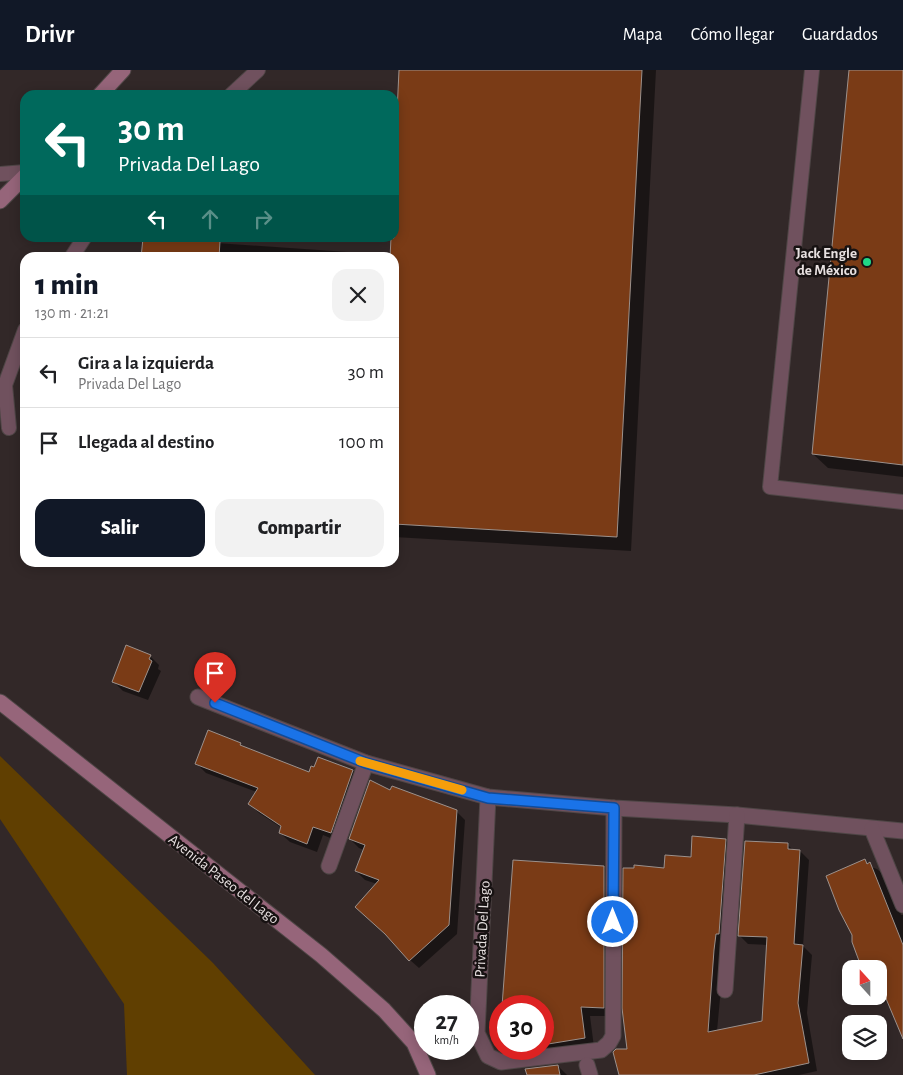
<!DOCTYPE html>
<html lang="es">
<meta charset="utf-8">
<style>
body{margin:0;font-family:"Alegreya Sans",sans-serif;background:#f2f2f2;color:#202124;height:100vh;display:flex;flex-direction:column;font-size:19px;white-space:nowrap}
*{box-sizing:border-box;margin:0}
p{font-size:16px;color:#757577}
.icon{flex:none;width:28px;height:28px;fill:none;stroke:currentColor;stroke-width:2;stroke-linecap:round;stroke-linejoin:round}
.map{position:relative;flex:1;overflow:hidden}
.side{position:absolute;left:20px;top:182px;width:379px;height:315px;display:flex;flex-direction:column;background:#fff;border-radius:15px;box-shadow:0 2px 12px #0003}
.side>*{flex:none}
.guide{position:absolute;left:20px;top:20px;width:379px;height:152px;border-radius:15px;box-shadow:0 2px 12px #0003;background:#00695c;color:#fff;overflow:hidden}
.needle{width:32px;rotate:339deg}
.buttons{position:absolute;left:842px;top:890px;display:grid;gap:10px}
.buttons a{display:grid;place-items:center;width:45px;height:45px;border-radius:10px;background:#fff;box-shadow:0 2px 12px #0003;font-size:25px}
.speed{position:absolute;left:414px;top:925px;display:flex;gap:10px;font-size:25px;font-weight:700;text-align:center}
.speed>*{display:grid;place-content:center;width:65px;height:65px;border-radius:50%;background:#fff;box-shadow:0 2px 12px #0003;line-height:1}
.speed small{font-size:12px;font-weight:400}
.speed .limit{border:8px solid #d22;background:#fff;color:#111}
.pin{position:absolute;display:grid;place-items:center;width:42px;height:42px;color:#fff;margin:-51px -21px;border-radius:50% 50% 50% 0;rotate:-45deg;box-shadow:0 0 5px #0007}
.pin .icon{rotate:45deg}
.me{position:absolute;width:55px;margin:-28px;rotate:0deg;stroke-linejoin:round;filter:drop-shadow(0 0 4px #0008)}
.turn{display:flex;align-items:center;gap:18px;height:105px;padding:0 15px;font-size:22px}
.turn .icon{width:65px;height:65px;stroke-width:2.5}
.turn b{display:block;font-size:35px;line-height:42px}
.lanes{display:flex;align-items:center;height:48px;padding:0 15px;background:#0003;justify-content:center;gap:25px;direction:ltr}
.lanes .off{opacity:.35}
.round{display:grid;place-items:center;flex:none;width:52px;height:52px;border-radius:15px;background:#f2f2f2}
.head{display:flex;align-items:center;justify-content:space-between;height:85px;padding:0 15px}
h1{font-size:30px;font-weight:800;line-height:38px;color:#111827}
.action{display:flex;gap:10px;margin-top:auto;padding:10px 15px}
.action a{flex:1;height:58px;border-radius:15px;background:#111827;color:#fff;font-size:20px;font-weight:800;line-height:58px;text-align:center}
.action a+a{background:#f2f2f2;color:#202124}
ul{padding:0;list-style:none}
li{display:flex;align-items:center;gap:15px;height:70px;padding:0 15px;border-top:1px solid #e0e0e0}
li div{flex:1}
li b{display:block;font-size:19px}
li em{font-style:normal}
header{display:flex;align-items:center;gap:30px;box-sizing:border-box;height:70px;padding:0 25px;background:#111827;color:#fff}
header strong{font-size:24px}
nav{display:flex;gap:28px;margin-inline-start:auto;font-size:18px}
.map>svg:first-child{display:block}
</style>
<header>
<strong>Drivr</strong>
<nav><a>Mapa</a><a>Cómo llegar</a><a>Guardados</a></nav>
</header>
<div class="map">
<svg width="903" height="1005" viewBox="0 0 903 1005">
<rect width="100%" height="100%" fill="#322828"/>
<path fill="#603f01" d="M0 686 213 893 315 1005H127L124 934 0 749Z"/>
<g fill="#0007">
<path d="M400 0H656L631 481 394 467V188H142L144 168 391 185 392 168H394V134Z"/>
<path d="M851 0H903V407L828 398 813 384Z"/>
<path d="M150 586 159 595 158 599 161 601 148 630 123 621 113 611Z"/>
<path d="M240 674 244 678 310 704 315 699 319 689 353 701 362 711 340 772 323 765 317 782 290 772 280 763 282 758 259 743 250 734 257 722 206 703 197 694Z"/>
<path d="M391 721 456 741 465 750 457 864 419 898 410 890 377 814 365 810 356 801 364 780 359 778 350 769Z"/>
<path d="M725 770 734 779 717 961 764 952 768 875 748 874 739 865 788 775 794 781H800L809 790 803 876 812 885 807 943 817 1001 799 1005H620L692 788Z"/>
<path d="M514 791 604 797 613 807 612 946H590L594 977 508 989 499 980 500 966V979H542V936H502Z"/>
<path d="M864 791 871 797 877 799 886 807 901 845H903V966L887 931 882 934 875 926H879V899H861L859 895 862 894Z"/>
<path d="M558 996 567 1005H528Z"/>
</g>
<g fill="#7a3b16" stroke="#9c918c">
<path d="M399 0H642L617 467 394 454V188H390L391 168H394V107Z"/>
<path d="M849 0H903V395L812 384Z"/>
<path d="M143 168 220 171 219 188H141Z"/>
<path d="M126 575 151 585 149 589 152 591 139 622 112 612Z"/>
<path d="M208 660 241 673 240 675 309 702 311 696 314 697 318 687 353 700 331 763 313 757 307 774 279 763 281 756 248 734 258 718 195 694Z"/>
<path d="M370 710 390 720 392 716 457 740 449 855 409 891 385 864 355 837 379 810 355 801 365 775 349 769Z"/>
<path d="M692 766 726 769 719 864H716L714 880 708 962 762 951 767 867 738 866 745 771 788 773V779L800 780 794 874 803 875 798 933 809 993 754 1005H619L613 982 616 979H627L622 938 623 798H634V795L664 798 665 785 691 787Z"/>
<path d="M865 789 867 794 870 792 903 875V969L879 912V899H862L852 872V865L839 840 826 806Z"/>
<path d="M513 790 604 796V938L581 937 585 968 542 975V936H502Z"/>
<path d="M558 995 560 1005H527L525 999Z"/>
</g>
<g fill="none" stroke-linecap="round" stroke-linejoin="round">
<defs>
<g id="lane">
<path d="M812 0 770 417 903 432"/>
<path d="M231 25 258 0"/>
<path d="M0 104 25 102"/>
<path d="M71 188 84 168"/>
<path d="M9 358 5 315 25 260"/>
</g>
<g id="street">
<path d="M198 627 366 693 488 727 614 738 737 745 903 761"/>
<path d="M488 727 477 963 488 986 501 992 601 980 609 973 613 966 614 738"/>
<path d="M872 759 903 835"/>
<path d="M329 796 366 693"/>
<path d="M725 920 737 745"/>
<path d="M587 995 590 1005"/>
</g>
<g id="secondary">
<path d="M100 25 123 0"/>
<path d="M0 131 25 106"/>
<path d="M0 632 321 885 384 940 414 973 428 1005"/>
</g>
</defs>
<use href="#lane" stroke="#4f4646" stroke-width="16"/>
<use href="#street" stroke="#4f4646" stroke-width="17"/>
<use href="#secondary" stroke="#4f4646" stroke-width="17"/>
<use href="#lane" stroke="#70515e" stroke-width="14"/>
<use href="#street" stroke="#70515e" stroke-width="15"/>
<use href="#secondary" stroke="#96657a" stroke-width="15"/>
</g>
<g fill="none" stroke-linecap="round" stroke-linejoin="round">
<defs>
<path id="route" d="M215 633 366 693 488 728 614 738 613 852"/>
</defs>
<use href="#route" stroke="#114b97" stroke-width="12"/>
<use href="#route" stroke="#1a73e8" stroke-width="9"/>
<path stroke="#f59e0b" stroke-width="9" d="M360 691 462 720"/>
</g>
<circle fill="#1fd887" stroke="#171212" stroke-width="2" cx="867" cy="192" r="5"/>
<g text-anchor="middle" stroke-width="5" stroke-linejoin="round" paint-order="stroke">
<g font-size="15" font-weight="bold" fill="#e8e1e1" stroke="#171212" text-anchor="end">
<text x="857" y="188">Jack Engle<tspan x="857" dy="17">de México</tspan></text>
</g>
<g font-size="15" fill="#e8e1e1" stroke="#171212">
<text transform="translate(224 809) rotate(38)" y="5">Avenida Paseo del Lago</text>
<text transform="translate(482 859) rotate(-87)" y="5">Privada Del Lago</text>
</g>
</g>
</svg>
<div class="buttons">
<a><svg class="needle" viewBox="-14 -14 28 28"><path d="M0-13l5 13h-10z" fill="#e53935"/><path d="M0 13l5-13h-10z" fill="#757577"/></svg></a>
<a><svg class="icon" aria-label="layers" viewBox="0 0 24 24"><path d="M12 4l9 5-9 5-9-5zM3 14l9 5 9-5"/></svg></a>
</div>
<div class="speed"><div>27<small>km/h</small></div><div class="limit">30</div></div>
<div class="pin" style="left:215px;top:633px;background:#d93025"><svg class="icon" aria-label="arrive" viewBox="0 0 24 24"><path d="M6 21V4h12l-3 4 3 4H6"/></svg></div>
<svg class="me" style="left:613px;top:852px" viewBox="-20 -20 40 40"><circle r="17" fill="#1a73e8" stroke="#fff" stroke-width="3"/><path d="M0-11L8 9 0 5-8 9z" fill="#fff"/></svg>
<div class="guide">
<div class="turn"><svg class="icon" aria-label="left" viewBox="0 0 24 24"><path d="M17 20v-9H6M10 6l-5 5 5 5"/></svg><div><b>30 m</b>Privada Del Lago</div></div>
<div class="lanes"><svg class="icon" aria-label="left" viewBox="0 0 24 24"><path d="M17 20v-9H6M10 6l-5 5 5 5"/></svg><svg class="icon off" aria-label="ahead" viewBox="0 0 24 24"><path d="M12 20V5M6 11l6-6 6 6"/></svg><svg class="icon off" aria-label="right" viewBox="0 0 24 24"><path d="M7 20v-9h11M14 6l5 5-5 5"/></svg></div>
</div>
<section class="side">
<div class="head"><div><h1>1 min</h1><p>130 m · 21:21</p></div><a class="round"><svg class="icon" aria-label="close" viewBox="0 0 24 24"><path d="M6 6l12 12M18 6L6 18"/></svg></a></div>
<ul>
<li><svg class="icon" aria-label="left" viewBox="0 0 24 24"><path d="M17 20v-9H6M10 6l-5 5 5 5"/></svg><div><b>Gira a la izquierda</b><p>Privada Del Lago</p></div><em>30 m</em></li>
<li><svg class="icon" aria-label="arrive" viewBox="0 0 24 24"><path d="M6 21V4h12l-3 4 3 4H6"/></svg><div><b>Llegada al destino</b></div><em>100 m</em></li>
</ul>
<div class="action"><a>Salir</a><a>Compartir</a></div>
</section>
</div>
